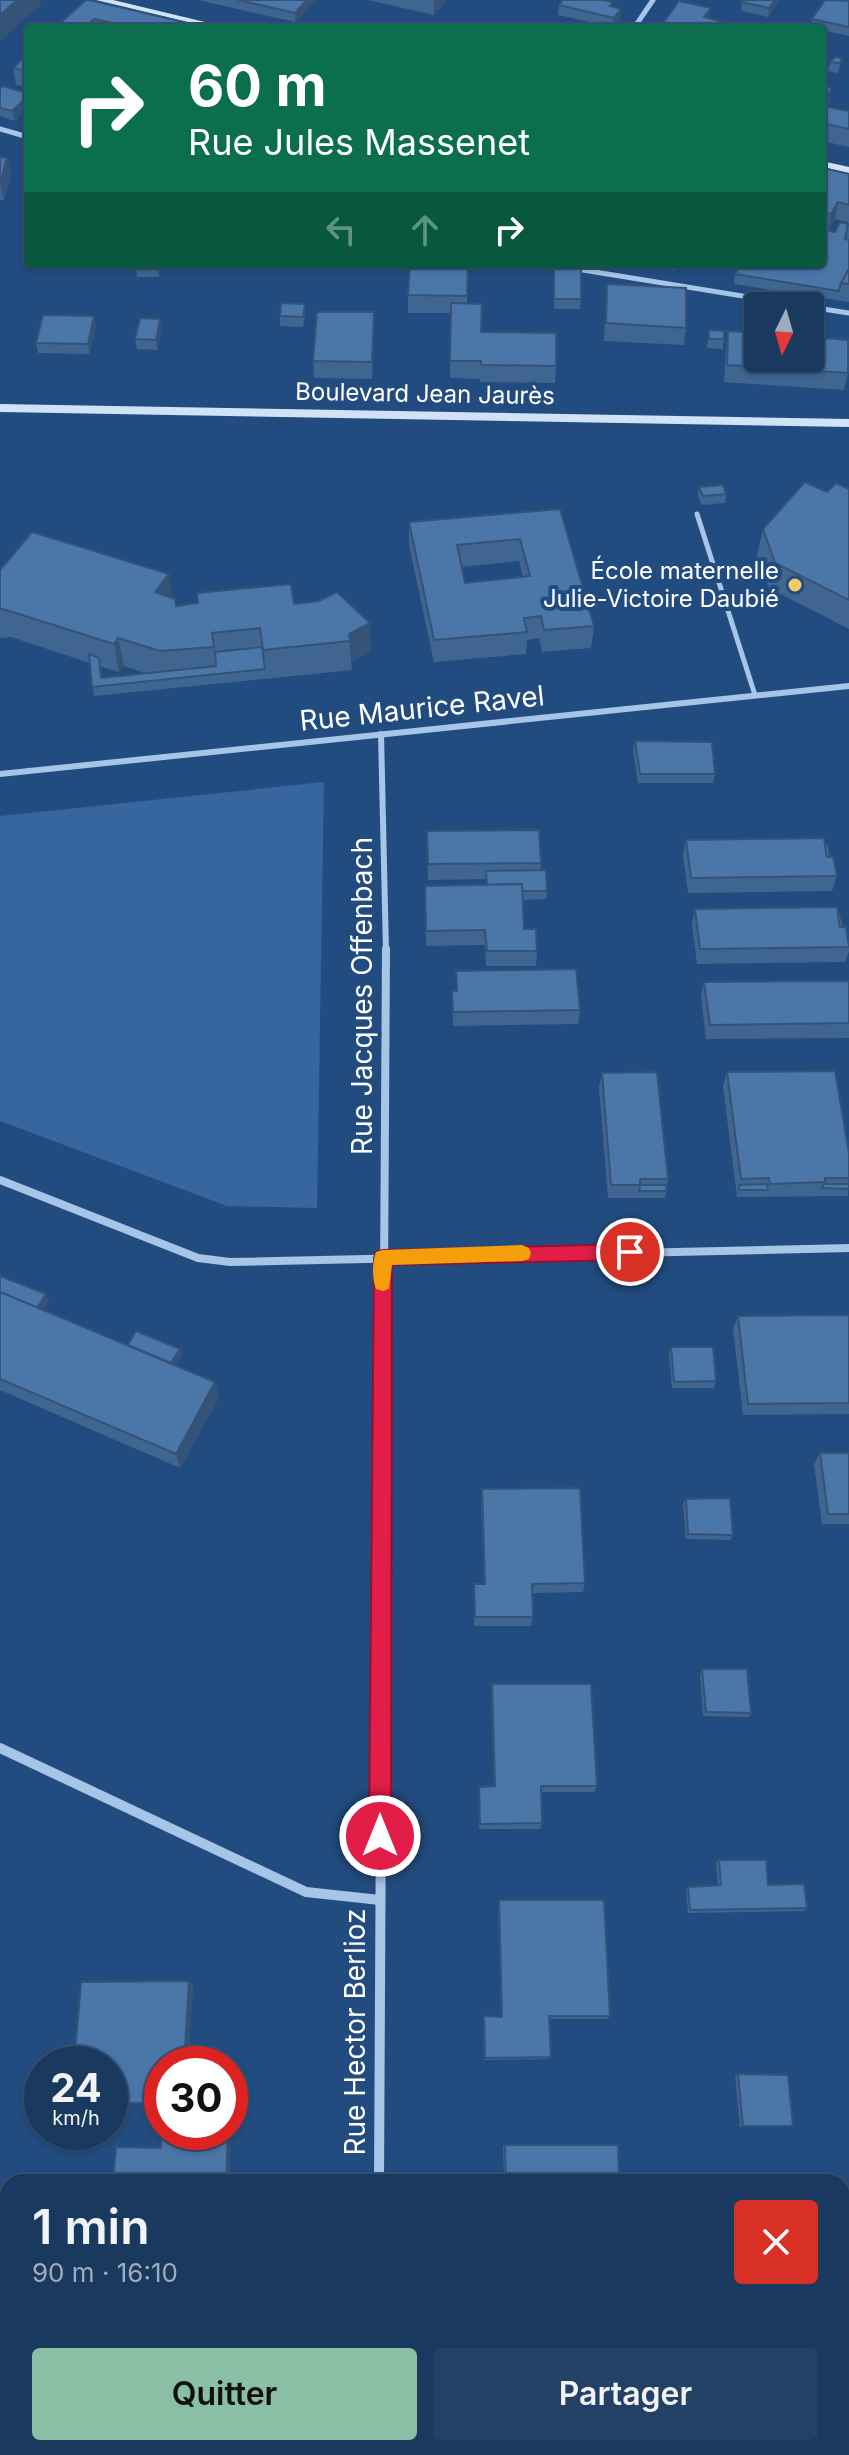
<!DOCTYPE html>
<html lang="fr">
<meta charset="utf-8">
<style>
body{margin:0;font-family:Inter,sans-serif;background:#234065;color:#f1f3f6;height:100vh;display:flex;flex-direction:column;font-size:30px;white-space:nowrap}
*{box-sizing:border-box;margin:0}
p{font-size:26px;color:#9facbd}
.icon{flex:none;width:44px;height:44px;fill:none;stroke:currentColor;stroke-width:2;stroke-linecap:round;stroke-linejoin:round}
.map{position:relative;flex:1;overflow:hidden}
.panel{position:absolute;left:0px;top:2174px;width:850px;height:282px;display:flex;flex-direction:column;background:#1a395f;border-radius:24px 24px 0 0;box-shadow:0 2px 6px #0004,0 0 0 2px #385374}
.panel>*{flex:none}
.top-card{position:absolute;left:24px;top:24px;width:802px;height:244px;border-radius:8px;box-shadow:0 2px 6px #0004,0 0 0 2px #385374;background:#0b6e4f;color:#fff;overflow:hidden}
.needle{width:52px;rotate:185deg}
.controls{position:absolute;left:744px;top:292px;display:grid;gap:16px}
.controls a{display:grid;place-items:center;width:80px;height:80px;border-radius:8px;background:#1a395f;box-shadow:0 2px 6px #0004,0 0 0 2px #385374;font-size:40px}
.speed{position:absolute;left:24px;top:2046px;display:flex;gap:16px;font-size:40px;font-weight:700;text-align:center}
.speed>*{display:grid;place-content:center;width:104px;height:104px;border-radius:50%;background:#1a395f;box-shadow:0 2px 6px #0004,0 0 0 2px #385374;line-height:1}
.speed small{font-size:20px;font-weight:400}
.speed .limit{border:12px solid #d22;background:#fff;color:#111}
.pin{position:absolute;display:grid;place-items:center;width:68px;height:68px;color:#fff;margin:-34px;border:4px solid #fff;border-radius:50%;box-shadow:0 2px 8px #0007}
.me{position:absolute;width:88px;margin:-44px;rotate:0deg;stroke-linejoin:round;filter:drop-shadow(0 0 6px #0008)}
.turn{display:flex;align-items:center;gap:28px;height:168px;padding:0 32px;font-size:36px}
.turn .icon{width:104px;height:104px;stroke-width:2.5}
.turn b{display:block;font-size:56px;line-height:68px}
.lanes{display:flex;align-items:center;height:76px;padding:0 32px;background:#0003;justify-content:center;gap:40px;direction:ltr}
.lanes .off{opacity:.35}
.round{display:grid;place-items:center;flex:none;width:84px;height:84px;border-radius:8px;background:#234065}
.headline{display:flex;align-items:center;justify-content:space-between;height:136px;padding:0 32px}
h1{font-size:48px;font-weight:600;line-height:60px}
.button{display:flex;gap:16px;margin-top:auto;padding:16px 32px}
.button a{flex:1;height:92px;border-radius:8px;background:#8abfa5;color:#111;font-size:32px;font-weight:600;line-height:92px;text-align:center}
.button a+a{background:#234065;color:#f1f3f6}
.map>svg:first-child{display:block}
</style>
<div class="map">
<svg width="849" height="2455" viewBox="0 0 849 2455">
<rect width="100%" height="100%" fill="#224c7f"/>
<path fill="#36669d" d="M324 782 317 1208 227 1206 0 1121V816Z"/>
<g fill="none" stroke-linecap="round" stroke-linejoin="round">
<path stroke="#a7c5e7" stroke-width="5" d="M697 514 755 695"/>
<g stroke="#a7c5e7" stroke-width="5">
<path d="M634 28 653 0"/>
<path d="M0 129 28 137"/>
<path d="M546 264 804 306"/>
<path d="M810 307 849 313"/>
</g>
<g stroke="#a7c5e7" stroke-width="6">
<path d="M381 734 386 951"/>
<path d="M0 774 849 686"/>
</g>
<g stroke="#a7c5e7" stroke-width="8">
<path d="M0 1180 198 1258 230 1262 849 1248"/>
<path d="M382 1617 386 949"/>
</g>
<g stroke="#a7c5e7" stroke-width="10">
<path d="M0 1748 306 1892 380 1900"/>
<path d="M379 2182 382 1615"/>
<path d="M377 2448V2455"/>
</g>
<g fill="#d1e2f6" fill-rule="evenodd">
<path d="M96 0H113L230 28H213Z"/>
<path d="M822 161 849 167V173L822 167Z"/>
<path d="M0 404 849 419V427L0 412Z"/>
</g>
</g>
<g fill="#406590" fill-rule="evenodd">
<path d="M86 0 183 22V28H55Z"/>
<path d="M198 0H316L295 22Z"/>
<path d="M368 0H447L434 15Z"/>
<path d="M780 0 768 17 741 11 742 2Z"/>
<path d="M849 1V36L822 30V28H811L812 19Z"/>
<path d="M559 5 612 7 621 18 613 27 558 15Z"/>
<path d="M28 54V87L16 85 13 68Z"/>
<path d="M842 58 838 73 828 71 830 62Z"/>
<path d="M822 86 832 88 828 107 849 111V147L822 141Z"/>
<path d="M0 88 28 93V107L14 121 0 116Z"/>
<path d="M0 157 7 158 11 175 4 200H0Z"/>
<path d="M822 170 849 174V302L734 284 735 274 740 266 729 264H822ZM835 219 848 222V224L835 232 829 230Z"/>
<path d="M136 264H161L159 277H137Z"/>
<path d="M468 264 467 304 481 332 556 366 555 383 480 382V379L450 378 451 313H408V295Z"/>
<path d="M554 264 581 299 580 309H554Z"/>
<path d="M619 264H679L675 271Z"/>
<path d="M607 284 686 328 684 345 604 341Z"/>
<path d="M305 304V314L303 327 280 326V316Z"/>
<path d="M374 312 372 379 314 378 313 361Z"/>
<path d="M94 316 96 326 89 354 38 353 36 343Z"/>
<path d="M160 319 162 329 157 350 137 349 135 339Z"/>
<path d="M709 330 724 339 723 349 707 348Z"/>
<path d="M728 331 848 373 844 390 724 382 726 348Z"/>
<path d="M699 487 726 494 725 503 702 505 698 496Z"/>
<path d="M849 489V629L769 588 757 555 763 529 827 492Z"/>
<path d="M560 509 594 626 591 648 542 652 539 638 527 640 526 654 434 662 409 545V522ZM519 561 523 577 465 583 462 567Z"/>
<path d="M0 570 172 598 176 605 294 604 371 651 351 662 352 670 94 696 90 663 11 637 0 638ZM124 666 145 673 102 678 101 667 119 672Z"/>
<path d="M635 741 715 774 713 783H638L633 750Z"/>
<path d="M427 831 541 863 540 870 547 891 546 899 523 900 524 929 537 951 536 966H486L485 945 426 946 425 886 486 885V879L428 880Z"/>
<path d="M686 840 825 845 837 876 832 891 688 893 683 855Z"/>
<path d="M695 909 838 914 849 942V951L845 962 697 964 692 924Z"/>
<path d="M456 971 580 1010 578 1024 453 1026 452 991H456Z"/>
<path d="M849 981V1038L706 1039 701 997 704 982Z"/>
<path d="M727 1072 849 1153 848 1196 737 1197 723 1086Z"/>
<path d="M602 1073 668 1179 665 1198H608L599 1087Z"/>
<path d="M0 1277 49 1301 43 1310 128 1345 180 1349 182 1355 176 1365 219 1397 180 1468 0 1390Z"/>
<path d="M849 1315V1414L743 1415 733 1328 738 1316Z"/>
<path d="M671 1347 716 1381 714 1388H672L669 1353Z"/>
<path d="M820 1453H849V1524H822L814 1464Z"/>
<path d="M482 1489 585 1583 583 1592 532 1593 533 1617 531 1626H474V1584H484L481 1499Z"/>
<path d="M686 1499 733 1535 730 1540 686 1539 683 1504Z"/>
<path d="M702 1669 751 1713 749 1717 703 1716 700 1674Z"/>
<path d="M492 1684 597 1786 594 1792H541L542 1823 540 1829H479V1787L494 1786 491 1692Z"/>
<path d="M719 1860 768 1885 807 1908 804 1911 688 1913 686 1890 688 1887 718 1886 716 1863Z"/>
<path d="M499 1900 610 2016 607 2019H549L551 2057 549 2059 484 2060 483 2019 484 2016 501 2017 498 1905Z"/>
<path d="M193 1984 188 2064H162V2104H110V2064Z"/>
<path d="M738 2074 790 2126 740 2127 735 2075Z"/>
<path d="M505 2145 619 2182H504L503 2146Z"/>
</g>
<g fill="#345376">
<path d="M17 0H40L41 5 0 41V15Z"/>
<path d="M307 0H316L295 22V13Z"/>
<path d="M434 0H447L434 15Z"/>
<path d="M775 0H780L768 17 769 8Z"/>
<path d="M711 8 710 17 703 27 704 17Z"/>
<path d="M621 9V18L613 27 614 18Z"/>
<path d="M94 19 96 28H84Z"/>
<path d="M832 88 829 106 822 117V105Z"/>
<path d="M28 96V107L14 121 12 111Z"/>
<path d="M7 158 11 175 4 200 0 183Z"/>
<path d="M838 202 835 219 828 232 831 214Z"/>
<path d="M158 264H161L159 277 157 268Z"/>
<path d="M374 312V330L372 379V362Z"/>
<path d="M94 316 96 326 89 354 88 344Z"/>
<path d="M160 319 162 329 157 350 156 340Z"/>
<path d="M169 574 173 603 155 592Z"/>
<path d="M370 623 371 651 351 662 349 634Z"/>
<path d="M118 638 124 666 119 672 114 644Z"/>
<path d="M46 1294 49 1301 36 1320 34 1314Z"/>
<path d="M180 1349 182 1355 170 1376 168 1370Z"/>
<path d="M215 1382 219 1397 180 1468 176 1454Z"/>
<path d="M189 1981 193 1984 188 2064H184Z"/>
<path d="M230 2102 233 2103 229 2182H226L228 2132H230Z"/>
<rect x="214" y="2448" width="4" height="7"/>
</g>
<g fill="#4b76a8" stroke="#345376" stroke-width="2" fill-rule="evenodd">
<path d="M0 0H17L0 15Z"/>
<path d="M86 0H89L183 22 176 28H136L94 19 84 28H55Z"/>
<path d="M238 0H307L295 13Z"/>
<path d="M563 0H602L613 2 610 6 621 9 614 18 559 5Z"/>
<path d="M744 0H775L769 8 742 2Z"/>
<path d="M825 0 849 1V27L812 19Z"/>
<path d="M679 1 711 8 704 17 727 23 724 28H647L650 23 661 26Z"/>
<path d="M28 54V71L13 68Z"/>
<path d="M835 57 842 58 840 63 830 62Z"/>
<path d="M2 86 28 93V96L12 111 0 108V88Z"/>
<path d="M822 86 832 88 822 105Z"/>
<path d="M822 106 849 111V129L822 123Z"/>
<path d="M0 157 7 158 0 183Z"/>
<path d="M823 168 849 174V205L838 202 831 214 822 213Z"/>
<path d="M840 222 848 224 845 239 849 240V269L841 283 839 291 735 274 741 264H822V229L835 232Z"/>
<path d="M136 264H158L157 268 136 267Z"/>
<path d="M410 264H468L467 296 408 295Z"/>
<path d="M554 264 581 269V299H554Z"/>
<path d="M849 269V284L841 283Z"/>
<path d="M607 284 686 288V328L606 323Z"/>
<path d="M281 303 305 304 303 317 280 316Z"/>
<path d="M451 303 482 304 481 332 556 333V366L481 365V361H450Z"/>
<path d="M317 312H374L372 362 313 361Z"/>
<path d="M43 315 94 316 88 344 36 343Z"/>
<path d="M140 318 160 319 156 340 135 339Z"/>
<path d="M709 330 724 331V339H709Z"/>
<path d="M728 331 758 333V358H810V337L848 340V373L727 365Z"/>
<path d="M805 482 827 492 836 483 849 489V600L775 563 763 529Z"/>
<path d="M723 485 726 494 703 496 699 487Z"/>
<path d="M560 509 594 626 544 630 541 616 524 618 527 632 434 640 409 522ZM520 539 530 576 465 583 457 545Z"/>
<path d="M32 532 169 574 155 592 175 599 176 606 198 603 197 593 291 584 294 604 319 601 337 592 370 623 349 634 350 641 263 650 260 628 212 633 214 647 160 651 118 638 114 644 3 609H0V570Z"/>
<path d="M262 647 265 669 92 687 89 654 99 658 101 678 216 666 215 652Z"/>
<path d="M635 741 712 742 715 774H640Z"/>
<path d="M539 830 541 863 428 864 427 831Z"/>
<path d="M824 838 827 857H833L837 876 691 878 686 840Z"/>
<path d="M825 845H828L830 857H827Z"/>
<path d="M546 870 547 891H522V884L487 885 486 871Z"/>
<path d="M522 884 524 929H536L537 951H487L485 930 426 931 425 886Z"/>
<path d="M837 907 840 927H846L849 947 700 949 695 909Z"/>
<path d="M838 914H840L843 927H840Z"/>
<path d="M576 969 580 1010 453 1012 452 991H457L456 971Z"/>
<path d="M849 981V1023L710 1025 704 982Z"/>
<path d="M835 1071 849 1153V1178H825V1182L770 1184 769 1178 741 1179 727 1072Z"/>
<path d="M657 1072 668 1179H640V1185H611L602 1073Z"/>
<path d="M767 1184 768 1190H739V1185Z"/>
<path d="M824 1184H849V1189L822 1188Z"/>
<path d="M640 1185H666L667 1191H639Z"/>
<path d="M0 1276 46 1294 37 1308 0 1292Z"/>
<path d="M0 1292 215 1382 176 1454 0 1379Z"/>
<path d="M849 1315V1403L748 1404 738 1316Z"/>
<path d="M136 1331 180 1349 171 1363 128 1345Z"/>
<path d="M671 1347H713L716 1381 674 1382Z"/>
<path d="M820 1453H849V1514H828Z"/>
<path d="M580 1488 585 1583 532 1584 533 1617H475L474 1584H485L482 1489Z"/>
<path d="M730 1498 733 1535 688 1534 686 1499Z"/>
<path d="M702 1669H747L751 1713 706 1712Z"/>
<path d="M492 1684H591L597 1786H541L542 1823 480 1824 479 1787 495 1786Z"/>
<path d="M719 1860H766L768 1885 804 1884 807 1908 690 1910 688 1887 721 1885Z"/>
<path d="M499 1900H604L610 2016H549L551 2057 485 2058 484 2016 502 2017Z"/>
<path d="M189 1981 184 2064H162V2103H110V2064H74L81 1982Z"/>
<path d="M738 2074 788 2075 793 2126H743Z"/>
<path d="M162 2129V2132H228L226 2182H113L116 2147 161 2148Z"/>
<path d="M505 2145H618L619 2182H506Z"/>
<path d="M93 2448H214V2455H92Z"/>
<rect x="514" y="2448" width="121" height="7"/>
</g>
<path fill="#e11d48" stroke="#92132f" stroke-width="2" d="M630 1244 636 1246 639 1252 636 1257 630 1260 392 1265 391 1836 388 1844 380 1847 373 1844 369 1836 374 1258 376 1252 383 1250Z"/>
<path fill="#f59e0b" d="M522 1245 529 1248 531 1253 529 1259 522 1261 392 1265 389 1289 383 1291 376 1289C372 1279 372 1262 376 1252L383 1250Z"/>
<circle fill="#f3c969" stroke="#224c7f" stroke-width="3" cx="795" cy="585" r="8"/>
<g text-anchor="middle" stroke-width="8" stroke-linejoin="round" paint-order="stroke">
<g font-size="24" fill="#fff" stroke="#224c7f">
<text transform="translate(425 394) rotate(1)" y="8">Boulevard Jean Jaurès</text>
</g>
<g font-size="24" fill="#fff" stroke="#224c7f" text-anchor="end">
<text x="779" y="579">École maternelle<tspan x="779" dy="28">Julie-Victoire Daubié</tspan></text>
</g>
<g font-size="28" fill="#fff" stroke="#224c7f">
<text transform="translate(422 708) rotate(-6)" y="10">Rue Maurice Ravel</text>
<text transform="translate(362 996) rotate(-90)" y="10">Rue Jacques Offenbach</text>
<text transform="translate(355 2032) rotate(-90)" y="10">Rue Hector Berlioz</text>
</g>
</g>
</svg>
<div class="controls">
<a><svg class="needle" viewBox="-14 -14 28 28"><path d="M0-13l5 13h-10z" fill="#e53935"/><path d="M0 13l5-13h-10z" fill="#9facbd"/></svg></a>
</div>
<div class="speed"><div>24<small>km/h</small></div><div class="limit">30</div></div>
<div class="pin" style="left:630px;top:1252px;background:#d93025"><svg class="icon" aria-label="arrive" viewBox="0 0 24 24"><path d="M6 21V4h12l-3 4 3 4H6"/></svg></div>
<svg class="me" style="left:380px;top:1836px" viewBox="-20 -20 40 40"><circle r="17" fill="#e11d48" stroke="#fff" stroke-width="3"/><path d="M0-11L8 9 0 5-8 9z" fill="#fff"/></svg>
<div class="top-card">
<div class="turn"><svg class="icon" aria-label="right" viewBox="0 0 24 24"><path d="M7 20v-9h11M14 6l5 5-5 5"/></svg><div><b>60 m</b>Rue Jules Massenet</div></div>
<div class="lanes"><svg class="icon off" aria-label="left" viewBox="0 0 24 24"><path d="M17 20v-9H6M10 6l-5 5 5 5"/></svg><svg class="icon off" aria-label="ahead" viewBox="0 0 24 24"><path d="M12 20V5M6 11l6-6 6 6"/></svg><svg class="icon" aria-label="right" viewBox="0 0 24 24"><path d="M7 20v-9h11M14 6l5 5-5 5"/></svg></div>
</div>
<section class="panel">
<div class="headline"><div><h1>1 min</h1><p>90 m · 16:10</p></div><a class="round" style="background:#d93025;color:#fff"><svg class="icon" aria-label="close" viewBox="0 0 24 24"><path d="M6 6l12 12M18 6L6 18"/></svg></a></div>
<div class="button"><a>Quitter</a><a>Partager</a></div>
</section>
</div>
